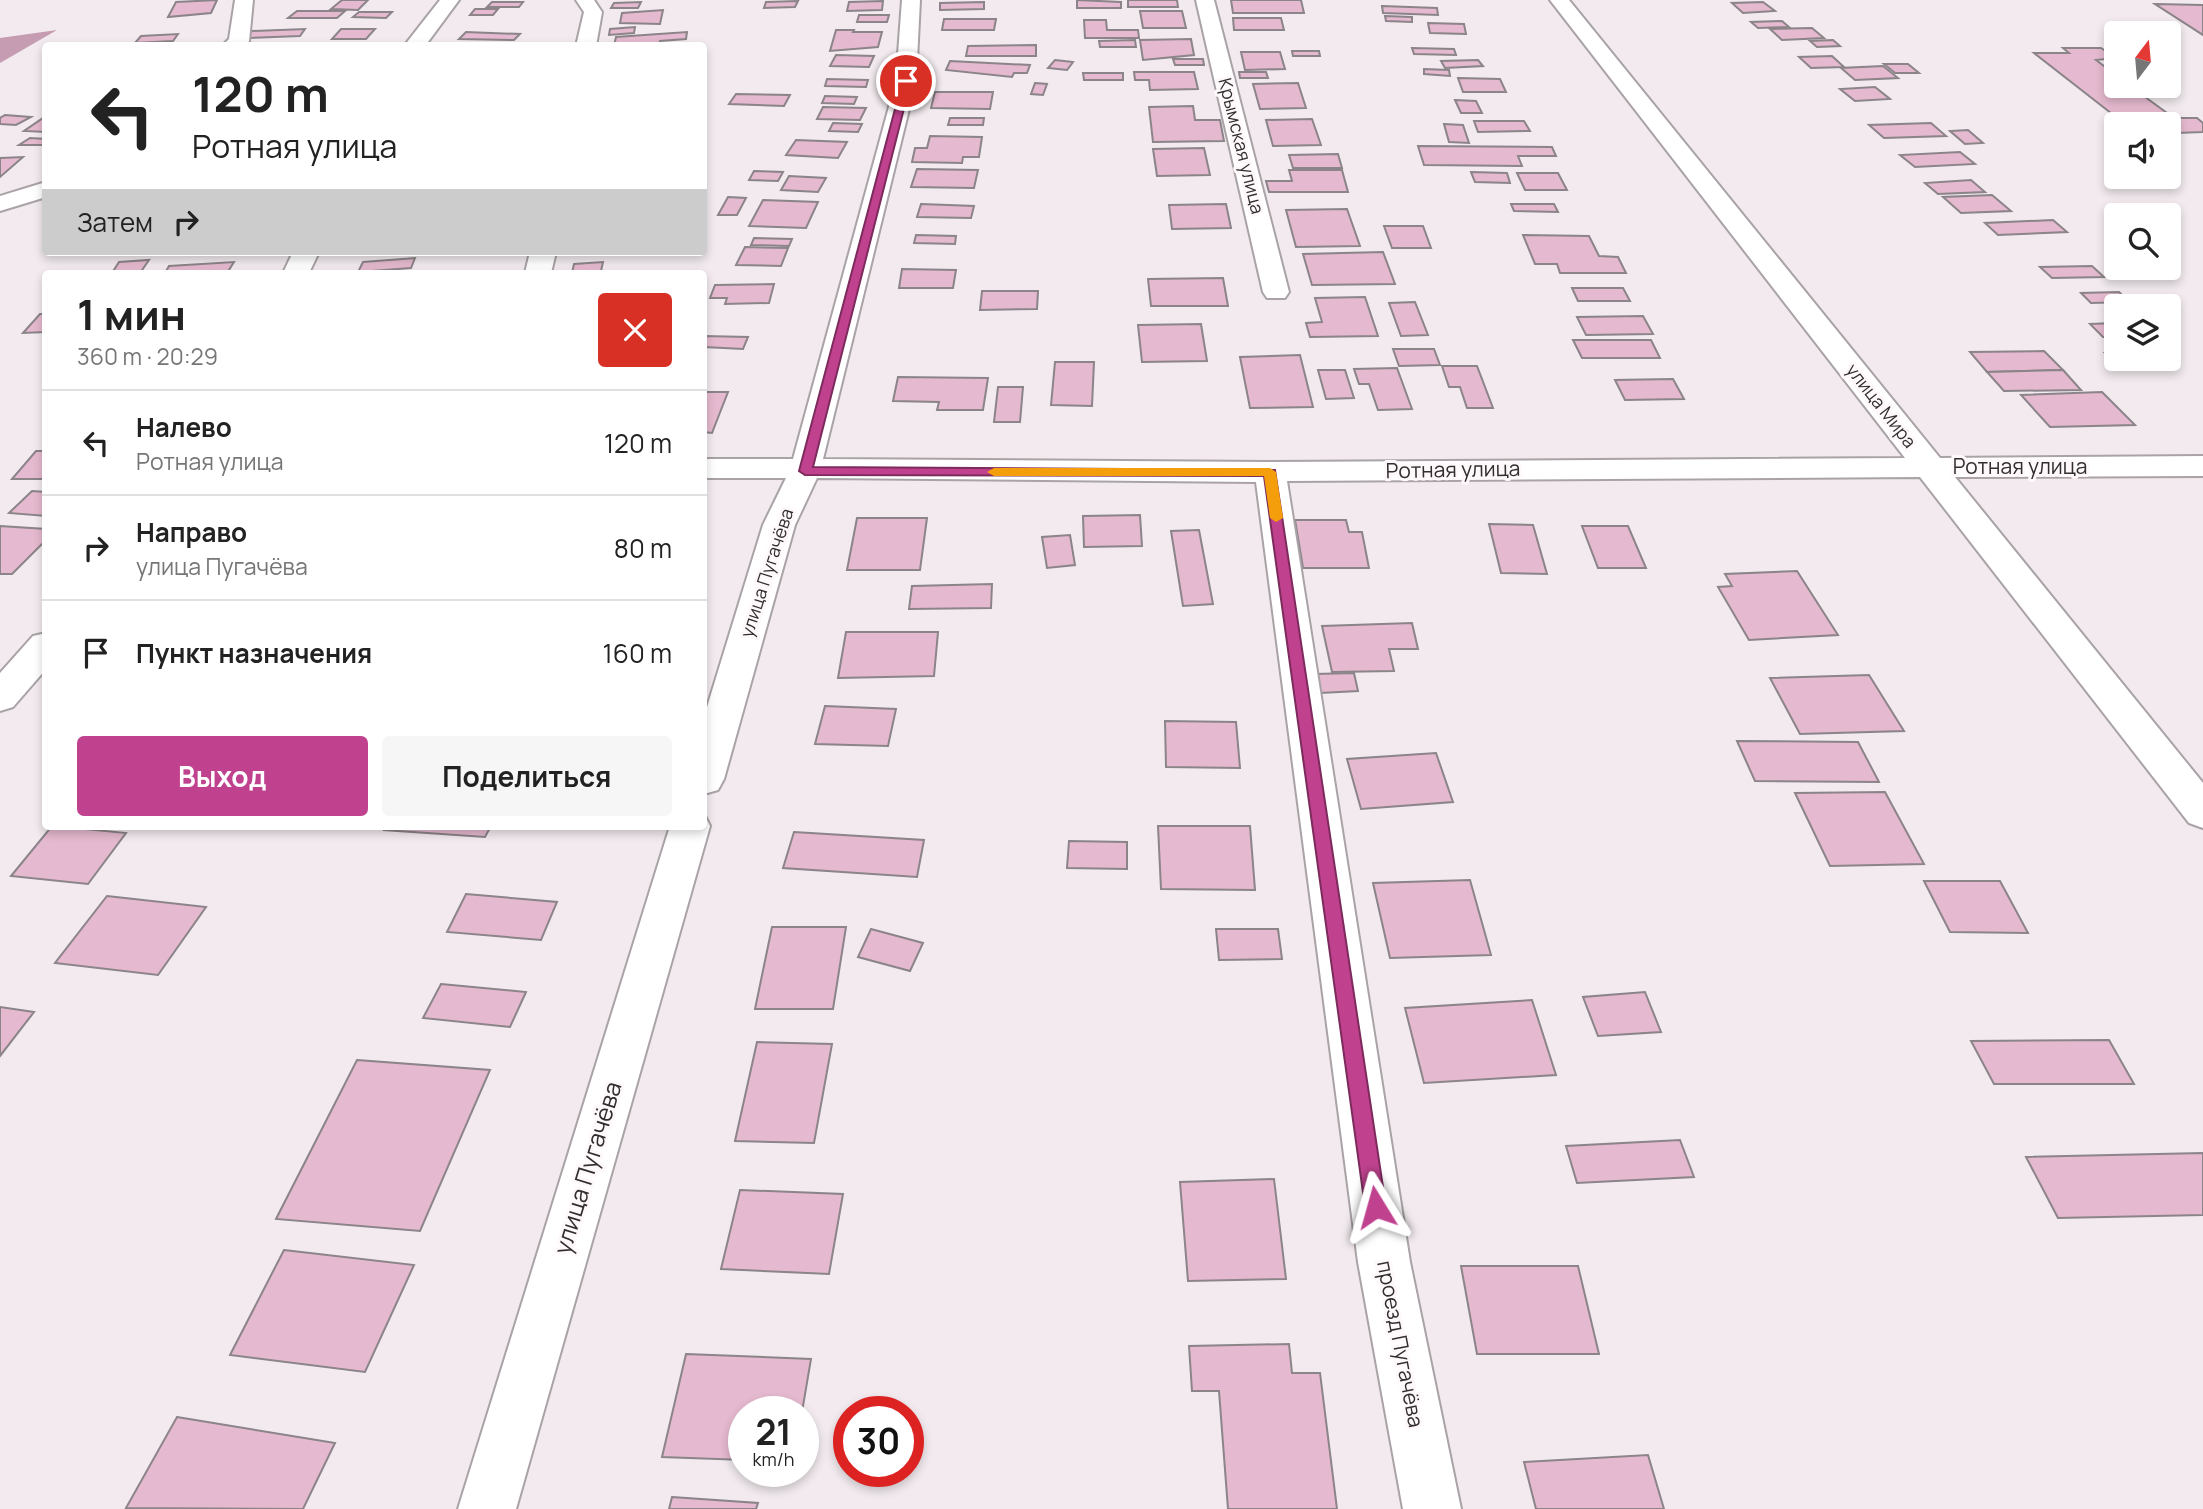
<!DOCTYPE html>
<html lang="ru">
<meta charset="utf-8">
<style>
body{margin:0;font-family:Manrope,sans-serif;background:#f6f6f6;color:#222;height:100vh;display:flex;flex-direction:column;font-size:26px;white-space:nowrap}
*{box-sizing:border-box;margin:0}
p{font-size:23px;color:#767676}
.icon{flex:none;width:38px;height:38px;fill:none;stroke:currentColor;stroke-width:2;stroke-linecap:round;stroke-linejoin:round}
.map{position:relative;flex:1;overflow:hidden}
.sheet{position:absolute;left:42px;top:270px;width:665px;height:560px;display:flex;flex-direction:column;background:#fff;border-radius:7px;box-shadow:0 4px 10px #0003}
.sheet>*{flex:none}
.guide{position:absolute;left:42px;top:42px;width:665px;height:214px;border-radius:7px;box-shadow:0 4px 10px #0003;background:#fff;color:#222;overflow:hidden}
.needle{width:46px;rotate:16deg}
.controls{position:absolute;left:2104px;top:21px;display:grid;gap:14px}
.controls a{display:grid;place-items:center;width:77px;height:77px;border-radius:7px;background:#fff;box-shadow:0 4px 10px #0003;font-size:35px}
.speed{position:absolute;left:728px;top:1396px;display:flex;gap:14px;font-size:35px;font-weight:700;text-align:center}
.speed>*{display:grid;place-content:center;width:91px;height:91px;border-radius:50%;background:#fff;box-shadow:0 4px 10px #0003;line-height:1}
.speed small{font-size:18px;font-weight:400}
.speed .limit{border:10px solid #d22;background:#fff;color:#111}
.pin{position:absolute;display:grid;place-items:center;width:60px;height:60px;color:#fff;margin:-30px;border:4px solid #fff;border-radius:50%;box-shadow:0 2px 7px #0007}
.me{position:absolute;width:77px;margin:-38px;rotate:352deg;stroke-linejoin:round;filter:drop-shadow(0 0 5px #0008)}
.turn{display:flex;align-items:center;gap:24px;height:147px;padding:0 35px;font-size:32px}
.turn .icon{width:91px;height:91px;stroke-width:2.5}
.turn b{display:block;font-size:49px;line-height:60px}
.then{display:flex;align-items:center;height:66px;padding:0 35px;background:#0003;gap:14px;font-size:26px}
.round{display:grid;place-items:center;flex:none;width:74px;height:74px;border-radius:7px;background:#f6f6f6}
.head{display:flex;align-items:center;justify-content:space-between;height:119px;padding:0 35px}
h1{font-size:42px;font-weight:700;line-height:52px}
.primary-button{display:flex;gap:14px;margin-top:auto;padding:14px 35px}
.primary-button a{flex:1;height:80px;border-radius:7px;background:#c0428f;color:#fff;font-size:28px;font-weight:700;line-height:80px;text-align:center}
.primary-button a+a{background:#f6f6f6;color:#222}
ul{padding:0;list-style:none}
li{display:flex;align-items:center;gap:21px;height:105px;padding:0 35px;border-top:2px solid #e0e0e0}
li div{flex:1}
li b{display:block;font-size:26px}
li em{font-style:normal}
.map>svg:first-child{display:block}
</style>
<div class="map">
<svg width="2203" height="1509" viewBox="0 0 2203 1509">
<rect width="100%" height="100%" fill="#f2eaee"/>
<path fill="#c59cb1" d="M57 30 0 63V38Z"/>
<g fill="#e5b9cf" stroke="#8b8488" stroke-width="2">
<path d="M217 0 211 13 168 17 176 2Z"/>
<path d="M342 0H368L358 10 331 9Z"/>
<path d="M1077 0 1121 2V8H1077Z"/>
<path d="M1128 0H1177L1178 7H1128Z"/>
<path d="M1231 0H1301L1304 13H1233Z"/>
<path d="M798 1 795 7 764 8 766 2Z"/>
<path d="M883 1 882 10 847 11 849 2Z"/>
<path d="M492 2H523L519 7H487Z"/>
<path d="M641 2 638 8H611L614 3Z"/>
<path d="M984 2V9L940 10V3Z"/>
<path d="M1763 2 1775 11 1743 13 1732 3Z"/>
<path d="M2155 4 2203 5V35Z"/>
<path d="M1382 6 1437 8 1438 15 1383 13Z"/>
<path d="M475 9H498L493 15H470Z"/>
<path d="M663 10 660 24 620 23 622 13Z"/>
<path d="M297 11H345L337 18H288Z"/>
<path d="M1140 11H1182L1186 28H1143Z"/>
<path d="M359 12H392L386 18 353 17Z"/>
<path d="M859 15H889L887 22H857Z"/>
<path d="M1385 16 1412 17V22L1386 21Z"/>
<path d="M1233 18H1281L1284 30H1234Z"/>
<path d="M944 19H996L994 30H942Z"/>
<path d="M1084 20H1106L1107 30H1138L1139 38H1085Z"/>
<path d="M1782 21 1789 27 1758 28 1751 22Z"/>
<path d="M1428 23 1464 24 1466 34 1430 33Z"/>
<path d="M635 27 634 33 609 35 610 29Z"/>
<path d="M1812 28 1824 38 1782 40 1770 29Z"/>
<path d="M305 29 300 36 246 38 252 31Z"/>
<path d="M341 29H375L366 39H332Z"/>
<path d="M836 30H854L853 32H882L878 47 830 51Z"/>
<path d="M466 32 520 34 514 40 459 39Z"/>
<path d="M687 32 686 39 660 41 659 46H614L616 37Z"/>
<path d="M178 34 173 41 135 43 141 36Z"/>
<path d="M1191 39 1194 55 1143 60 1140 40Z"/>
<path d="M1135 40 1136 47H1100L1099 41Z"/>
<path d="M1833 40 1840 46 1817 47 1810 41Z"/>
<path d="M1036 45V56H966L968 46Z"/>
<path d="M1412 48 1454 49 1456 55 1414 54Z"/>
<path d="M2063 48H2101L2116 58 2096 60 2116 75V86H2130L2174 118H2197L2203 123V132L2177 133 2168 128V124H2125L2034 53H2069Z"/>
<path d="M1292 51H1319L1320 56H1293Z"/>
<path d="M1241 52H1280L1285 69 1245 70Z"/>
<path d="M836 55 874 56 869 67 830 66Z"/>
<path d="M1832 56 1844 67 1811 68 1799 57Z"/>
<path d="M1173 59H1203L1204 65H1175Z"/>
<path d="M1055 60 1073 62 1067 70 1048 68Z"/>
<path d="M1478 60 1483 66 1445 68 1441 61Z"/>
<path d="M950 61 1030 65 1027 73H1014L1012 77 946 70Z"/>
<path d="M1884 64H1908L1919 73H1895Z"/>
<path d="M1883 66 1898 78 1855 80 1841 68Z"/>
<path d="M1424 69 1449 70 1450 76 1424 74Z"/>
<path d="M1134 72H1194L1198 89 1150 90 1149 80H1135Z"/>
<path d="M1239 72H1266L1268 78H1240Z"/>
<path d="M1083 73H1123V80H1084Z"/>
<path d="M1458 78 1500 79 1506 92H1463Z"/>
<path d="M827 79 868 80 866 87 825 86Z"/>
<path d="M1035 83 1047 84 1043 95 1031 94Z"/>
<path d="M1298 83 1306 108 1260 109 1253 84Z"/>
<path d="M1875 87 1890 99 1855 101 1840 89Z"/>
<path d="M935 92H993L990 109 931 108Z"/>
<path d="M736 94 790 95 784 106 729 104Z"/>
<path d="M825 96 857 97 854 104 822 103Z"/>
<path d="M1455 100 1476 101 1482 113H1461Z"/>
<path d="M1193 106 1195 120H1220L1224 141 1153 142 1149 107Z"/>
<path d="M823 107 866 108 860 120 817 119Z"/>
<path d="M5 115 31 117 16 125 0 124V118Z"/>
<path d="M46 116V132L24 131Z"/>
<path d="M950 118H984L983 125H948Z"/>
<path d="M1312 119 1321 145 1273 146 1266 120Z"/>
<path d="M1474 121H1524L1530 131 1478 132Z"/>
<path d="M833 123 862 124 858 132 829 131Z"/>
<path d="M1931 123 1946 136 1884 138 1869 125Z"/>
<path d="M1444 124 1463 125 1469 143 1449 142Z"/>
<path d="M1968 130 1983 143 1965 144 1950 131Z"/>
<path d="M930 136 982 137 979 157H963L962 163 912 162 915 148H927Z"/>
<path d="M30 138 46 139V145H19Z"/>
<path d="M796 140 847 142 838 158 786 155Z"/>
<path d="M1418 146 1552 147 1556 156H1518L1522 166 1424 165Z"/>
<path d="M1204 148 1210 175 1157 176 1153 149Z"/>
<path d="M1960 152 1975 164 1915 167 1900 155Z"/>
<path d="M1338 154 1342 168H1293L1289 155Z"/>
<path d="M23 157 0 177V158Z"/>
<path d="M917 169 978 170 974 188 911 187Z"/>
<path d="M1289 170H1342L1348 192H1269L1266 181H1292Z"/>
<path d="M754 171 783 172 778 181 749 180Z"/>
<path d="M1471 172 1507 173 1510 183 1475 182Z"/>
<path d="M1517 173H1558L1567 190H1525Z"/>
<path d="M789 176 826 178 818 192 781 190Z"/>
<path d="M1971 180 1985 192 1938 194 1925 183Z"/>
<path d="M1992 195 2011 211 1961 213 1943 197Z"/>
<path d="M728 197 746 198 737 215H718Z"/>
<path d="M763 200 818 202 806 228 749 226Z"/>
<path d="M921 204 974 206 971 218 917 217Z"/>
<path d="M1226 204 1231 228 1172 229 1169 205Z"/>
<path d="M1511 204H1554L1558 212 1514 211Z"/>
<path d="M1347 209 1360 246 1296 247 1286 210Z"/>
<path d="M2053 220 2067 232 1998 235 1985 223Z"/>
<path d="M1384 226H1423L1431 248H1392Z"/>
<path d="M916 235 956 236 955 244 914 243Z"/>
<path d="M1523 235 1589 236 1599 256 1618 257 1626 273H1560L1557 264H1535Z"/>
<path d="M754 238 792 239 789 246 751 245Z"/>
<path d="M745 247 788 248 781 266 736 265Z"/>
<path d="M1383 252 1395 284 1312 285 1303 254Z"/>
<path d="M415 258 411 268 358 272 363 262Z"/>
<path d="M149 260 140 273H112L119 262Z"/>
<path d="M234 262 227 273H165L169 266Z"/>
<path d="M603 262 601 271 572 273 574 264Z"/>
<path d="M2092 266 2104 277 2052 278 2040 267Z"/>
<path d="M902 269 956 270 953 288H899Z"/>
<path d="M1223 278 1228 306H1151L1148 279Z"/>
<path d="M774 284 769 303 725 304 727 298H710L715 285Z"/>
<path d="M1572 288H1623L1630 301H1578Z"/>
<path d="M982 291H1038L1037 309 980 310Z"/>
<path d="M2119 292 2129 302 2091 303 2081 293Z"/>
<path d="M1365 297 1378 336 1310 337 1306 323 1322 322 1315 298Z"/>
<path d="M1415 302 1428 335 1401 336 1389 303Z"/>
<path d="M40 314H46V332L23 333Z"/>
<path d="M1643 316 1653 334 1586 335 1577 317Z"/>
<path d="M2116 323V337H2103L2090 324Z"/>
<path d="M1201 324 1207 361 1142 362 1138 325Z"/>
<path d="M704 336 748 337 743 349 704 347Z"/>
<path d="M1573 340H1651L1660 358H1582Z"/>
<path d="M1393 349H1434L1440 365 1399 366Z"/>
<path d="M2044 351 2063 370 1987 372 1970 352Z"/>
<path d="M2105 353H2116V359H2155L2163 366 2119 367Z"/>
<path d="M1300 355 1313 407 1250 408 1240 357Z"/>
<path d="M1055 362H1094L1092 406 1051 405Z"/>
<path d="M1442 366H1477L1493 408H1467L1460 387H1449Z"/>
<path d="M1397 368 1412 409 1378 410 1369 384H1359L1354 369Z"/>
<path d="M1318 370H1345L1354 398 1326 399Z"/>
<path d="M2063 370 2081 390 2004 391 1987 372Z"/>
<path d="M898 377 988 378 983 410H937L939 402 893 401Z"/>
<path d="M1673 379 1684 399 1625 400 1615 380Z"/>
<path d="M998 387H1023L1020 422H994Z"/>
<path d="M704 392H728L712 433 704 432Z"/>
<path d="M2102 392 2135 425 2050 427 2021 395Z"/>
<path d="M36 451H46V479H12Z"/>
<path d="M32 491 46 492V516L9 513Z"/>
<path d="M1140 515 1142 546 1084 547 1083 516Z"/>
<path d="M857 518H927L920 570H847Z"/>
<path d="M1295 520H1346L1349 532H1362L1369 568H1303Z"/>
<path d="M1489 524 1533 525 1547 574 1501 573Z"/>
<path d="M0 526 46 529V540L12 574H0Z"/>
<path d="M1582 526H1628L1646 568H1598Z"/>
<path d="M1199 530 1213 604 1183 606 1171 531Z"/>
<path d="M1070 535 1075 565 1047 568 1042 537Z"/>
<path d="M1797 571 1838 635 1749 640 1718 587 1732 586 1725 574Z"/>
<path d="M992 584 991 608 909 609 912 586Z"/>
<path d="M1412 623 1418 649H1389L1394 671 1332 672 1322 626Z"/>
<path d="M846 632H938L934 676 838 678Z"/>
<path d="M1354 673 1358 691 1320 693 1315 674Z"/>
<path d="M1869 675 1904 731 1800 734 1770 678Z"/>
<path d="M825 706 896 709 888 746 815 744Z"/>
<path d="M1165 721 1236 722 1240 768 1166 767Z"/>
<path d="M1737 741 1858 742 1879 782 1755 781Z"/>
<path d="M1436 753 1453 802 1361 809 1347 759Z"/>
<path d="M1885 792 1924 864 1830 866 1795 793Z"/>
<path d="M52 826H55L126 833 88 884 11 876Z"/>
<path d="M386 826H491L485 837 384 830Z"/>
<path d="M1158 826H1250L1255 890 1161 889Z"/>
<path d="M794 832 924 840 917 877 783 868Z"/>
<path d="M1069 841 1127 842V869L1067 868Z"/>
<path d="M1470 880 1491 955 1390 958 1373 883Z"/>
<path d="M1924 881H2000L2028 933 1950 932Z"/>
<path d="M466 894 557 902 541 940 447 932Z"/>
<path d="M107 896 206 907 158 975 55 963Z"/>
<path d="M772 927H846L833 1009H755Z"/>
<path d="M871 929 923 943 910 971 858 957Z"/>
<path d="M1216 929H1278L1282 959 1219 960Z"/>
<path d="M441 984 526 992 510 1027 423 1018Z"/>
<path d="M1645 992 1661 1032 1598 1036 1583 997Z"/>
<path d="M1532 1000 1556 1075 1424 1083 1405 1008Z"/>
<path d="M0 1007 34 1012 0 1056Z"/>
<path d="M2109 1040 2134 1084H1994L1971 1041Z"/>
<path d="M757 1042 832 1044 814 1143 735 1141Z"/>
<path d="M357 1060 490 1070 420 1231 276 1219Z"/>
<path d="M1680 1140 1694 1177 1577 1183 1566 1146Z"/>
<path d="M2203 1153V1215L2058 1218 2026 1157Z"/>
<path d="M1274 1179 1286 1279 1188 1281 1180 1182Z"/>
<path d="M740 1190 843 1194 829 1274 721 1269Z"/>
<path d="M284 1250 414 1265 365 1372 230 1355Z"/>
<path d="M1461 1266H1578L1599 1354H1477Z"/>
<path d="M1289 1344 1292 1373H1320L1337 1509H1228L1219 1391H1192L1189 1346Z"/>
<path d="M686 1354 811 1359 802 1412H744V1460L662 1457Z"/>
<path d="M177 1417 335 1443 303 1509 126 1508Z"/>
<path d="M1648 1455 1664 1509H1536L1524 1462Z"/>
<path d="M672 1497 758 1503 756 1509H669Z"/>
</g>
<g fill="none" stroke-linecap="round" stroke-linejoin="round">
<defs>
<g id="minor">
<path d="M235 0H253L249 41 246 46H222L229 39Z"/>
<path d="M440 0H459L425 46H404Z"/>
<path d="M576 0H594L602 12 596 46H576L584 12Z"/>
<path d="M902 0H920L916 81 823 459 1270 462 1905 458 1550 0H1569L1940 458 2203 456V476L1955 477 2203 783V828L2189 823 1920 477 1287 481 1410 1262 1461 1509H1403L1358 1262 1256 482 817 478 795 525 724 779 718 790 704 794V717L763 525 786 478H704V459H793L896 81Z"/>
<path d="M1196 0H1214L1289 292 1285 298H1267L1263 292Z"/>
<path d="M46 182V197L0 211V196Z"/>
<path d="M293 252H319L309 273H283Z"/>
<path d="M530 252H556L551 273H525Z"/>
<path d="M46 633V669L13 707 0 711V673L33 636Z"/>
<path d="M704 814 710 826 516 1509H458L670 826H704Z"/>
</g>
</defs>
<use href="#minor" stroke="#a9a2a6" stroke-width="4"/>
<use href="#minor" fill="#fff" fill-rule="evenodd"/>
</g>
<path fill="#c0428f" stroke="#7d2b5d" stroke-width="2" d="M903 79 911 81 813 467 1275 470 1386 1207 1383 1215 1376 1218 1368 1215 1365 1207 1264 476 805 475 799 471Z"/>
<path fill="#f59e0b" d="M1270 468 1276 472 1283 518 1276 522 1270 518 1264 476H994L987 472 994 468Z"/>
<g text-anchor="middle" stroke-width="6" stroke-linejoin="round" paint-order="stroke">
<g font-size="18" fill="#302e2f" stroke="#fff8fb">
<text transform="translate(1241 146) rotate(76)" y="6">Крымская улица</text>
<text transform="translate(1881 406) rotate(52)" y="6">улица Мира</text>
<text transform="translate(767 573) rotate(-72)" y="6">улица Пугачёва</text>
</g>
<g font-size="21" fill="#302e2f" stroke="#fff8fb">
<text x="2020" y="474">Ротная улица</text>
<text transform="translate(1453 470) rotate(-1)" y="7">Ротная улица</text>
<text transform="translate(1400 1344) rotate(79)" y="7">проезд Пугачёва</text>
</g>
<g font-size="24" fill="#302e2f" stroke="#fff8fb">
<text transform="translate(588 1168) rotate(-73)" y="8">улица Пугачёва</text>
</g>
</g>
</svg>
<div class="controls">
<a><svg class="needle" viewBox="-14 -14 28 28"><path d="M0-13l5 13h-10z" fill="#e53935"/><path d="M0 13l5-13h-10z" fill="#767676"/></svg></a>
<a><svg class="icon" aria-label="sound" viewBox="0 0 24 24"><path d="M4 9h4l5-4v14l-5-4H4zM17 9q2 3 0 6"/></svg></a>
<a><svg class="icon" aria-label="search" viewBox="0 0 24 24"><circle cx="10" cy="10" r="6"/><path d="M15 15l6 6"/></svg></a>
<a><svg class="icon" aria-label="layers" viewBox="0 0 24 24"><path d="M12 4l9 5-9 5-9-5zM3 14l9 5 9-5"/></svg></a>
</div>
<div class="speed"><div>21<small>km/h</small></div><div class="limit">30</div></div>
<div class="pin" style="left:906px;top:81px;background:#d93025"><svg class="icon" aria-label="arrive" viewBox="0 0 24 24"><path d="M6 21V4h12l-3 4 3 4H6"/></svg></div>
<svg class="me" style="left:1376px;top:1207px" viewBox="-20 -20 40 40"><path d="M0-17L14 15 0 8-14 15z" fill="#c0428f" stroke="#fff" stroke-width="4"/></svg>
<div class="guide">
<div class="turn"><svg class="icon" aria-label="left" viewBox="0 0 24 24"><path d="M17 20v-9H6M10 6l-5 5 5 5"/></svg><div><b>120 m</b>Ротная улица</div></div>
<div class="then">Затем<svg class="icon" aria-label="right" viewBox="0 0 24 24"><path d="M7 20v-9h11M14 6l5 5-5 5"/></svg></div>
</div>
<section class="sheet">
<div class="head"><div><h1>1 мин</h1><p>360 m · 20:29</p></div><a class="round" style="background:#d93025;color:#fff"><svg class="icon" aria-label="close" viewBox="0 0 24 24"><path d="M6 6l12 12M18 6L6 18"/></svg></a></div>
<ul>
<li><svg class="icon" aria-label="left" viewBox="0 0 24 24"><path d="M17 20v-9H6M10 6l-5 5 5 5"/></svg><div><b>Налево</b><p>Ротная улица</p></div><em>120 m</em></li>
<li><svg class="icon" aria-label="right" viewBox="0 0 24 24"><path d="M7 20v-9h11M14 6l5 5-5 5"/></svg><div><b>Направо</b><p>улица Пугачёва</p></div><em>80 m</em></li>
<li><svg class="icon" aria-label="arrive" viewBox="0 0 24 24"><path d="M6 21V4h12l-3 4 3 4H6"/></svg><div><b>Пункт назначения</b></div><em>160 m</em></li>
</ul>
<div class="primary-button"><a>Выход</a><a>Поделиться</a></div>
</section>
</div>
